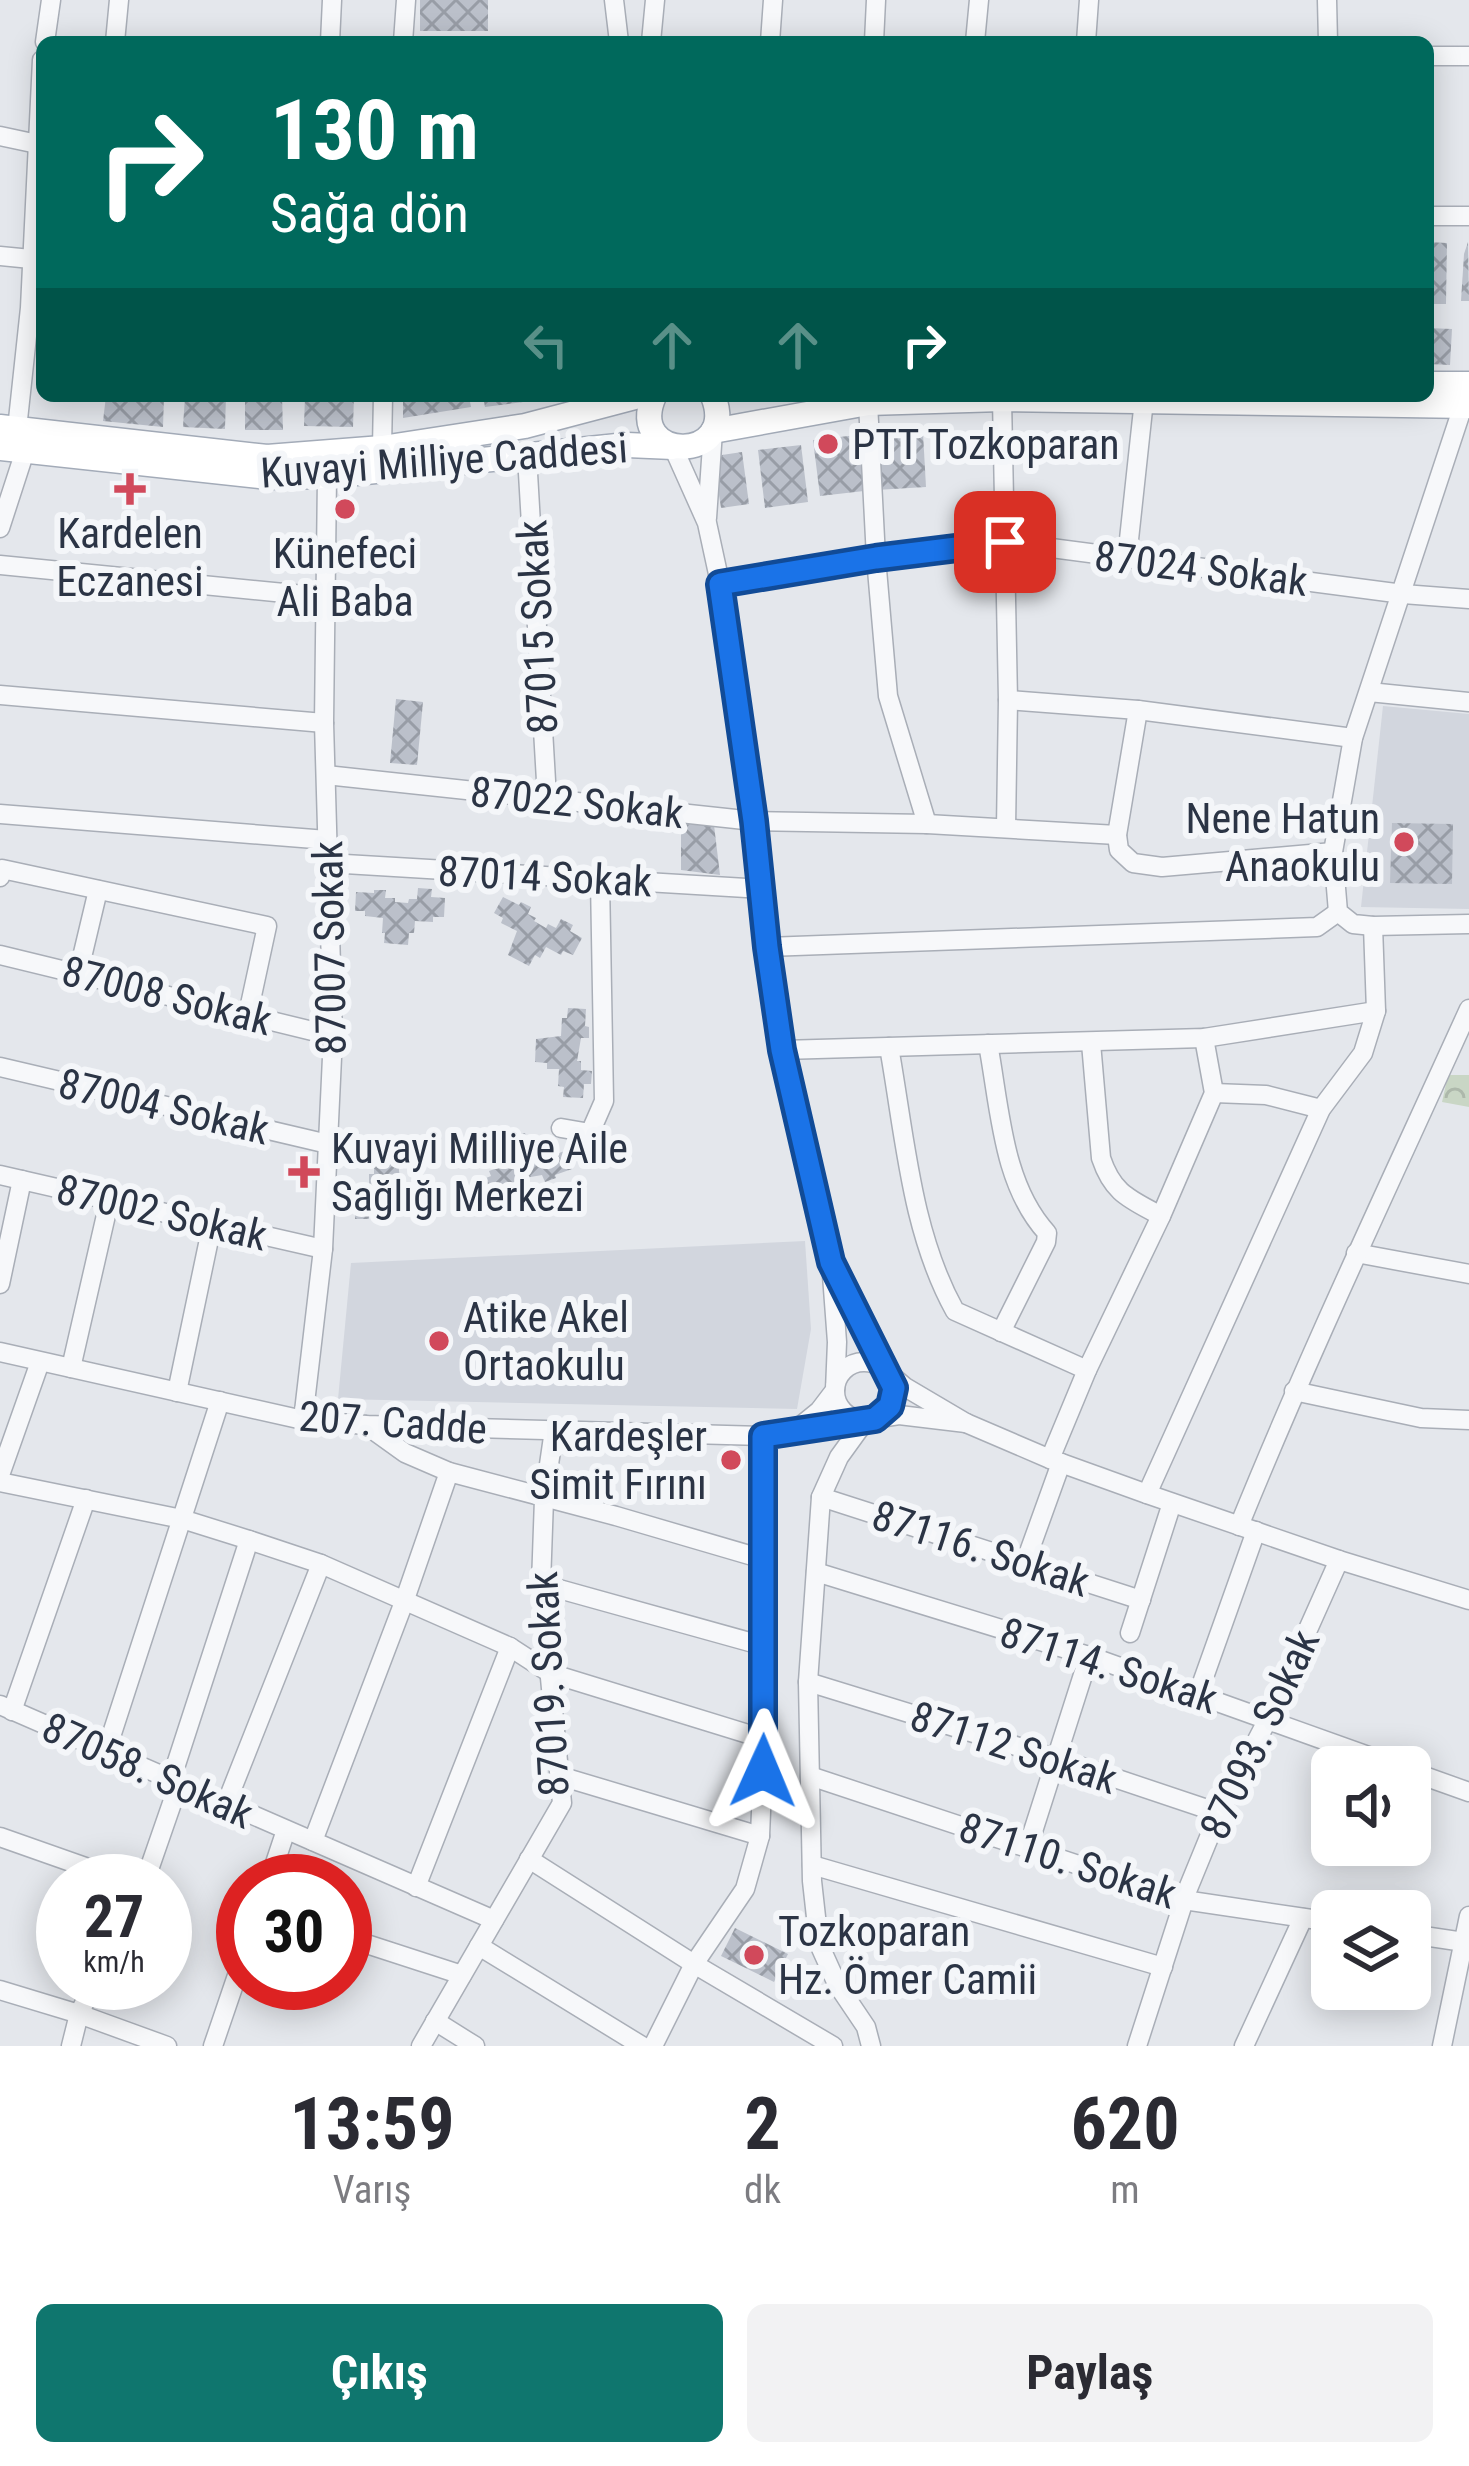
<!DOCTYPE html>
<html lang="tr">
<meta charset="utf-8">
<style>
body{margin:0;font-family:"Roboto Condensed",sans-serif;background:#f2f2f3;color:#2b2b33;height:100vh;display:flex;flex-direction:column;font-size:45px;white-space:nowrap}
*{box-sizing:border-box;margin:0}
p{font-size:39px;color:#7c7c81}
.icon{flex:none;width:66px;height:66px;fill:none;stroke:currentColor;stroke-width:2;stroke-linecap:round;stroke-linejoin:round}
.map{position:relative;height:2046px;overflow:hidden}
.sheet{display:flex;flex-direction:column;background:#fff;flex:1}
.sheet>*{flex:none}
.guide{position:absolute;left:36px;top:36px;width:1398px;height:366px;border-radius:18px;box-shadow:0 6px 30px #0003;background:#00695c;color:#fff;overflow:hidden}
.tools{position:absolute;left:1311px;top:1746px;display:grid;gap:24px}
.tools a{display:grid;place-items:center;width:120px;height:120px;border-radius:18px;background:#fff;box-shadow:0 6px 30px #0003;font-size:60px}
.speed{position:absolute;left:36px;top:1854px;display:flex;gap:24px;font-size:60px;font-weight:700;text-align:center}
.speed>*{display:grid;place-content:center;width:156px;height:156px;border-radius:50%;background:#fff;box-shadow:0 6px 30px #0003;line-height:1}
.speed small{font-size:30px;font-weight:400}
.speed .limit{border:18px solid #d22;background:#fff;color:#111}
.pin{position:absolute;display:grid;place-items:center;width:102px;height:102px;color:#fff;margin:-51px;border-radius:24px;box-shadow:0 6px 18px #0006}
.me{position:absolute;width:132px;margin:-66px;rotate:1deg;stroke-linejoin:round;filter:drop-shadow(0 0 9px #0008)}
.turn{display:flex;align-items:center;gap:42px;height:252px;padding:0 36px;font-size:54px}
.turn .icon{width:156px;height:156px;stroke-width:2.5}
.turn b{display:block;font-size:84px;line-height:102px}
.lanes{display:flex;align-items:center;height:114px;padding:0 36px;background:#0003;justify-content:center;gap:60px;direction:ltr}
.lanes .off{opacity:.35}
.eta{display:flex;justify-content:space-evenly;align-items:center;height:204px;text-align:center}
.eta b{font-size:72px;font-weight:700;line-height:84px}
.button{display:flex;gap:24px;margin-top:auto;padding:24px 36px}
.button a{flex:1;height:138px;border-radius:18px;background:#0f766e;color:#fff;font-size:48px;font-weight:700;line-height:138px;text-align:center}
.button a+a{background:#f2f2f3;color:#2b2b33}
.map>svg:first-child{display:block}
</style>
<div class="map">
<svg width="1469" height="2046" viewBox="0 0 1469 2046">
<defs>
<pattern id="forest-crowns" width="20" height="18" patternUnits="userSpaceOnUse" patternTransform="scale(3)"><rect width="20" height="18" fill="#c9d6c5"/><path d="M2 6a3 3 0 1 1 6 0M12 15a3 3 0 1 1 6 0" fill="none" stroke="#adb8ab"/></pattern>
<pattern id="building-cross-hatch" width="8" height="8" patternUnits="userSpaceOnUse" patternTransform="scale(3)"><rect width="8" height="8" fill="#bbc0ca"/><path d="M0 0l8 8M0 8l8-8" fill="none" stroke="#989da6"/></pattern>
</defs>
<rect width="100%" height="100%" fill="#e4e7ec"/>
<g fill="#d2d6de">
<path d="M1383 706 1469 714V909L1361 907Z"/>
<path d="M805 1241 811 1329 797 1409 338 1399 351 1263Z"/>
</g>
<path fill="url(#forest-crowns)" d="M1448 1075H1469V1107L1442 1102Z"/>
<g fill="url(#building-cross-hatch)">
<rect x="420" y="0" width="68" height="31"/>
<path d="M1428 242 1447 243 1446 304H1428Z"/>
<path d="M1468 242 1469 301H1461L1464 254Z"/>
<path d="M1428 328 1452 329 1450 365 1428 364Z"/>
<path d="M106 396H164L163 427 103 421Z"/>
<path d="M185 396H226L225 429 183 427Z"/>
<path d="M245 396H282L283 430H245Z"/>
<path d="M305 396H354L353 427 304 426Z"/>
<path d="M403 396H469L471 407 403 418Z"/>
<path d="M483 396H544L545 399 485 407Z"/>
<path d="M923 433 926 487 876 490 873 435Z"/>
<path d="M857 435 864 491 820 496 813 440Z"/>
<path d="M801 445 808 502 765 508 758 450Z"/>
<path d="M742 452 749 504 721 508 715 469 722 455Z"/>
<path d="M396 699 423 702 417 765 390 763Z"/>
<path d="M1392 823 1453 824 1452 884 1390 883Z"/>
<path d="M681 824 714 825 720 875 681 870Z"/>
<path d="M418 888 432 889 431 897 445 898 444 917H433V922L415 921 414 933H409L408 945 384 943 385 933H382L383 918 365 916V911H355L356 892 374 893V890H386L385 898H395V902L408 903 409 899H417Z"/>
<path d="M503 897 519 905 521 902 531 907 528 914 536 918 534 921 546 928 548 924 556 928 561 919 573 925 570 931 582 938 573 955 563 951 561 955 546 947 540 958 535 955 529 966 508 955 517 931 501 923 503 918 494 913Z"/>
<path d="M568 1008 586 1009 585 1026 589 1027V1038H581L577 1061H581V1070L592 1071 591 1084H584L583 1098 563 1097 564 1087 558 1086 559 1069H547V1063L535 1062 536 1039 561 1036 562 1018H567Z"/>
<path d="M525 1133 537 1156 554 1150 556 1154 565 1151 572 1169 555 1175 556 1178 545 1182 542 1175 519 1179 521 1183 512 1186 516 1197 503 1201 500 1194 487 1199 481 1180 491 1176 489 1171 506 1165 502 1154 507 1152 503 1141Z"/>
<path d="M374 1162H398L401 1187 420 1186V1191H430V1210L401 1214V1207L377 1204 378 1208H369V1219H355V1212H341V1192H351V1186H369V1174H374Z"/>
<path d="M735 1928 788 1954 774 1982 721 1956Z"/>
</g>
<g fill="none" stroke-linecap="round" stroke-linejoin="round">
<defs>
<g id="minor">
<path d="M614 0 619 42"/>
<path d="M1327 0 1328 42"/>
<path d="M45 42 51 0"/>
<path d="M115 42 119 0"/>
<path d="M330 42 332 0"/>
<path d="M403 42 406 0"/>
<path d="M651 42 655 0"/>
<path d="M770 42 773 0"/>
<path d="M874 42 876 0"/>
<path d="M975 42 979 0"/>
<path d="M1086 42 1089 0"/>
<path d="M1428 56H1469"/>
<path d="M0 136 42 145"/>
<path d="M1428 216H1469"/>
<path d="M0 256 31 259"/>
<path d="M1002 399 1008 700 1006 828"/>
<path d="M868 403 876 558 888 696 927 824"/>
<path d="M1463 406 1353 738 1333 852 1338 912 1353 924 1373 926 1469 924"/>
<path d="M17 429 30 308 42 60"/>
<path d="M673 447 707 523 720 583 754 821 767 947 782 1050 831 1262 837 1342 835 1390 819 1411 792 1433"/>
<path d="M382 448 383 396"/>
<path d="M527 456 547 798"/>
<path d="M707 518 713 431"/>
<path d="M0 528 25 451"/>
<path d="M1127 558 1144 400"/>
<path d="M0 565 325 597"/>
<path d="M720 583 876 558 1005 542 1403 594 1469 599"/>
<path d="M1369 692 1469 702"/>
<path d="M0 695 324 723"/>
<path d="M1008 700 1138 710 1353 738"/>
<path d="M1138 710 1117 835 1119 850 1133 863 1162 867 1333 852"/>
<path d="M326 775 754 821 927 824 1117 835"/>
<path d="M0 814 327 840"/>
<path d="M328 863 763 889"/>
<path d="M0 877 2 869 267 926 248 1014"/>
<path d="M767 947 1317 927 1338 912"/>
<path d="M0 955 333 1036"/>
<path d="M78 974 98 890"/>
<path d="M1091 1043 1101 1158C1113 1194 1130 1199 1161 1216"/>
<path d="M988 1044C1000 1107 1002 1184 1047 1233L1046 1242 1001 1332"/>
<path d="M889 1047C905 1136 911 1232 955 1311L1087 1370"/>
<path d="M782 1050 1204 1038 1376 1011"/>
<path d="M0 1067 328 1144"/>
<path d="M1214 1093 1266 1095 1321 1109"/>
<path d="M561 1128 590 1133 604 1101 600 880"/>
<path d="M0 1175 323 1249"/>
<path d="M1356 1253 1469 1274"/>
<path d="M836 1273 885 1370 905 1387 966 1423 1050 1459 1147 1494 1339 1560 1469 1600"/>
<path d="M0 1284 22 1180"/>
<path d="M0 1352 303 1420 366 1425 763 1436 899 1415 966 1423"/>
<circle cx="864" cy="1391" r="29"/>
<path d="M71 1368 109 1202"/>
<path d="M1294 1391 1421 1418 1469 1420"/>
<path d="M177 1392 212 1225"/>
<path d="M303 1420 323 1249 333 1036 324 723 327 476"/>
<path d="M865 1421 839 1457 821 1497 808 1682 812 1881 819 1944 837 1984 866 2027 871 2046"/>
<path d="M366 1425 405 1453 449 1472 616 1516 763 1559"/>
<path d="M1050 1459 1087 1370 1161 1216 1214 1093 1204 1038"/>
<path d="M0 1475 40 1362"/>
<path d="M0 1482 182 1519 249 1540 321 1564 510 1647 550 1673 764 1739"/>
<path d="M1147 1494 1321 1109 1363 1053 1376 1011 1373 926"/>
<path d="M821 1497 1141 1600"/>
<path d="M1239 1526C1310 1351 1391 1181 1469 1009"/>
<path d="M1025 1563 1061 1463"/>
<path d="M816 1572 1089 1656 1399 1767"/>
<path d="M541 1584 764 1646"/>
<path d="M1130 1633 1172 1503"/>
<path d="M808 1682 1058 1759 1219 1813"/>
<path d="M1198 1694 1256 1531"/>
<path d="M0 1705 494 1920"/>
<path d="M12 1711 86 1499"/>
<path d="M106 1752 220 1401"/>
<path d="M1410 1771 1469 1792"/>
<path d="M560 1776 760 1836"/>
<path d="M810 1776 1184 1900 1332 1922"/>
<path d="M171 1780 249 1540"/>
<path d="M226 1804 321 1564"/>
<path d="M0 1837 125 1881"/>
<path d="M313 1841 404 1602 449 1472"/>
<path d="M1028 1847 1089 1656"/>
<path d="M529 1859 694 1964 833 2046"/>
<path d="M812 1865 1163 1967"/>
<path d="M145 1881 179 1783"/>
<path d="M269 1881 286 1830"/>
<path d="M416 1887 510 1647"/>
<path d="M1410 1934 1464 1942"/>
<path d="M345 1937 462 1975"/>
<path d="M479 1946 642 2046"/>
<path d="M0 1990 79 2014 167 2046"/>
<path d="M435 2021 475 2046"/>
<path d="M71 2046 79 2014 94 1983"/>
<path d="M213 2046 243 1958"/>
<path d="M421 2046 562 1803 541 1584 544 1499 554 1430"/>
<path d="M653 2046 694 1964 745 1889 760 1836 764 1739 763 1436"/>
<path d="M1137 2046 1187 1891 1219 1813 1268 1719 1339 1560"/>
<path d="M1244 2046 1303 1918"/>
<path d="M1442 2046 1469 1916"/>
</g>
<g id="major">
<path d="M1428 384H1469"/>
<path d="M654 396C625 463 740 464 713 396"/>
<path d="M0 427 267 457 382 448 525 426 639 396"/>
<path d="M713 431 868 403 1002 399 1469 406"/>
<path d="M0 448 268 477 327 476 627 445 673 447"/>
</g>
</defs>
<use href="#minor" stroke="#a9aeb7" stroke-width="21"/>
<use href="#major" stroke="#a3abb8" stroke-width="27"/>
<use href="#minor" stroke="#f7f8fa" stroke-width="18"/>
<use href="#major" stroke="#fff" stroke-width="24"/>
</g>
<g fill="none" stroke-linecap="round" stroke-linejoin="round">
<defs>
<path id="route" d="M763 1771V1436L875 1419 890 1406 894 1388 831 1262 782 1050 767 947 754 821 720 584 876 558 1005 542"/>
</defs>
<use href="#route" stroke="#114b97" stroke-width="30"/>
<use href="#route" stroke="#1a73e8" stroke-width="21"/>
</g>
<g fill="#d1495b" stroke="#f4f6f9" stroke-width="4.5">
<circle cx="828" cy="444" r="12"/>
<path d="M124 471h12v12h12v12h-12v12h-12v-12h-12v-12h12z"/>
<circle cx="345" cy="509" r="12"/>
<circle cx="1404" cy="842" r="12"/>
<path d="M298 1154h12v12h12v12h-12v12h-12v-12h-12v-12h12z"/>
<circle cx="439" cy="1341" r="12"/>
<circle cx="731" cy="1460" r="12"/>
<circle cx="754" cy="1955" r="12"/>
</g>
<g text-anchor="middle" stroke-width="12" stroke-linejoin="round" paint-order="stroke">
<g font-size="42" fill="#2b3445" stroke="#f4f6f9" text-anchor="start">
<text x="852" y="459">PTT Tozkoparan</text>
<text x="130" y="548" text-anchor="middle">Kardelen<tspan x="130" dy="48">Eczanesi</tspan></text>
<text x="345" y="568" text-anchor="middle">Künefeci<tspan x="345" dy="48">Ali Baba</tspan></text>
<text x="1380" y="833" text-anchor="end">Nene Hatun<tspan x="1380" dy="48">Anaokulu</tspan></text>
<text x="331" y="1163">Kuvayi Milliye Aile<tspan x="331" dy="48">Sağlığı Merkezi</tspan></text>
<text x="463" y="1332">Atike Akel<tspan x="463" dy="48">Ortaokulu</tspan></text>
<text x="707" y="1451" text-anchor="end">Kardeşler<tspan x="707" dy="48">Simit Fırını</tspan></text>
<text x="778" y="1946">Tozkoparan<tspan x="778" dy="48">Hz. Ömer Camii</tspan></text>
</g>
<g font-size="42" fill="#2b3445" stroke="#f4f6f9">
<text transform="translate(444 460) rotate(-4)" y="15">Kuvayi Milliye Caddesi</text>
<text transform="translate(1201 568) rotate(7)" y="15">87024 Sokak</text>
<text transform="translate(537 627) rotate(-93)" y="15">87015 Sokak</text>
<text transform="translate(577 802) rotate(6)" y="15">87022 Sokak</text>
<text transform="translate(545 876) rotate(3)" y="15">87014 Sokak</text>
<text transform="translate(329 948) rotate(-91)" y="15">87007 Sokak</text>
<text transform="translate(167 995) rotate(14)" y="15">87008 Sokak</text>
<text transform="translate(164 1106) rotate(13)" y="15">87004 Sokak</text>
<text transform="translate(162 1212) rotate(13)" y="15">87002 Sokak</text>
<text transform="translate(393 1422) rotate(4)" y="15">207. Cadde</text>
<text transform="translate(981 1548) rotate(18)" y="15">87116. Sokak</text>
<text transform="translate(1109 1665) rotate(18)" y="15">87114. Sokak</text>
<text transform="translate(548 1684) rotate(-93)" y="15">87019. Sokak</text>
<text transform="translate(1259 1734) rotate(-65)" y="15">87093. Sokak</text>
<text transform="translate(1014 1747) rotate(18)" y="15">87112 Sokak</text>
<text transform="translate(148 1770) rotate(24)" y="15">87058. Sokak</text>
<text transform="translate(1068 1860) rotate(18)" y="15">87110. Sokak</text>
</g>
</g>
</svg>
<div class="tools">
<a><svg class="icon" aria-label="sound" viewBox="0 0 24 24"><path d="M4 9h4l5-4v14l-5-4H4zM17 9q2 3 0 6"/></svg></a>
<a><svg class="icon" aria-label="layers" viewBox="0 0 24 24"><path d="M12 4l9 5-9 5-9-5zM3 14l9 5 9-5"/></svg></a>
</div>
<div class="speed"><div>27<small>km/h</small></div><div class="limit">30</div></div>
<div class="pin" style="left:1005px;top:542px;background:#d93025"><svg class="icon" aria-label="arrive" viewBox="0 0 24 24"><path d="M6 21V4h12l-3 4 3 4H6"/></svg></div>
<svg class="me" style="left:763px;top:1771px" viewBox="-20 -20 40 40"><path d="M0-17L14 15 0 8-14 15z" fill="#1a73e8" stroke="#fff" stroke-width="4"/></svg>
<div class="guide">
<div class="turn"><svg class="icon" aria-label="right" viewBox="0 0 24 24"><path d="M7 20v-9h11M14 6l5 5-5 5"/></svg><div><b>130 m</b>Sağa dön</div></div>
<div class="lanes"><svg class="icon off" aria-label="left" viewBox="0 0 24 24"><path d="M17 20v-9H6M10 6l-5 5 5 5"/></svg><svg class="icon off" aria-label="ahead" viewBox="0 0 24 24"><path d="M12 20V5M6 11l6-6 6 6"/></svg><svg class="icon off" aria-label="ahead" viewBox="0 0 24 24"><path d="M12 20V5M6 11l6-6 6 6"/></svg><svg class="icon" aria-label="right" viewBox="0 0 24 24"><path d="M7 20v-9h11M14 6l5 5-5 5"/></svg></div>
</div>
</div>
<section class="sheet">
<div class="eta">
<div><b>13:59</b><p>Varış</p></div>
<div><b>2</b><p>dk</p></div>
<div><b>620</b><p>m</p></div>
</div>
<div class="button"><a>Çıkış</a><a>Paylaş</a></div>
</section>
